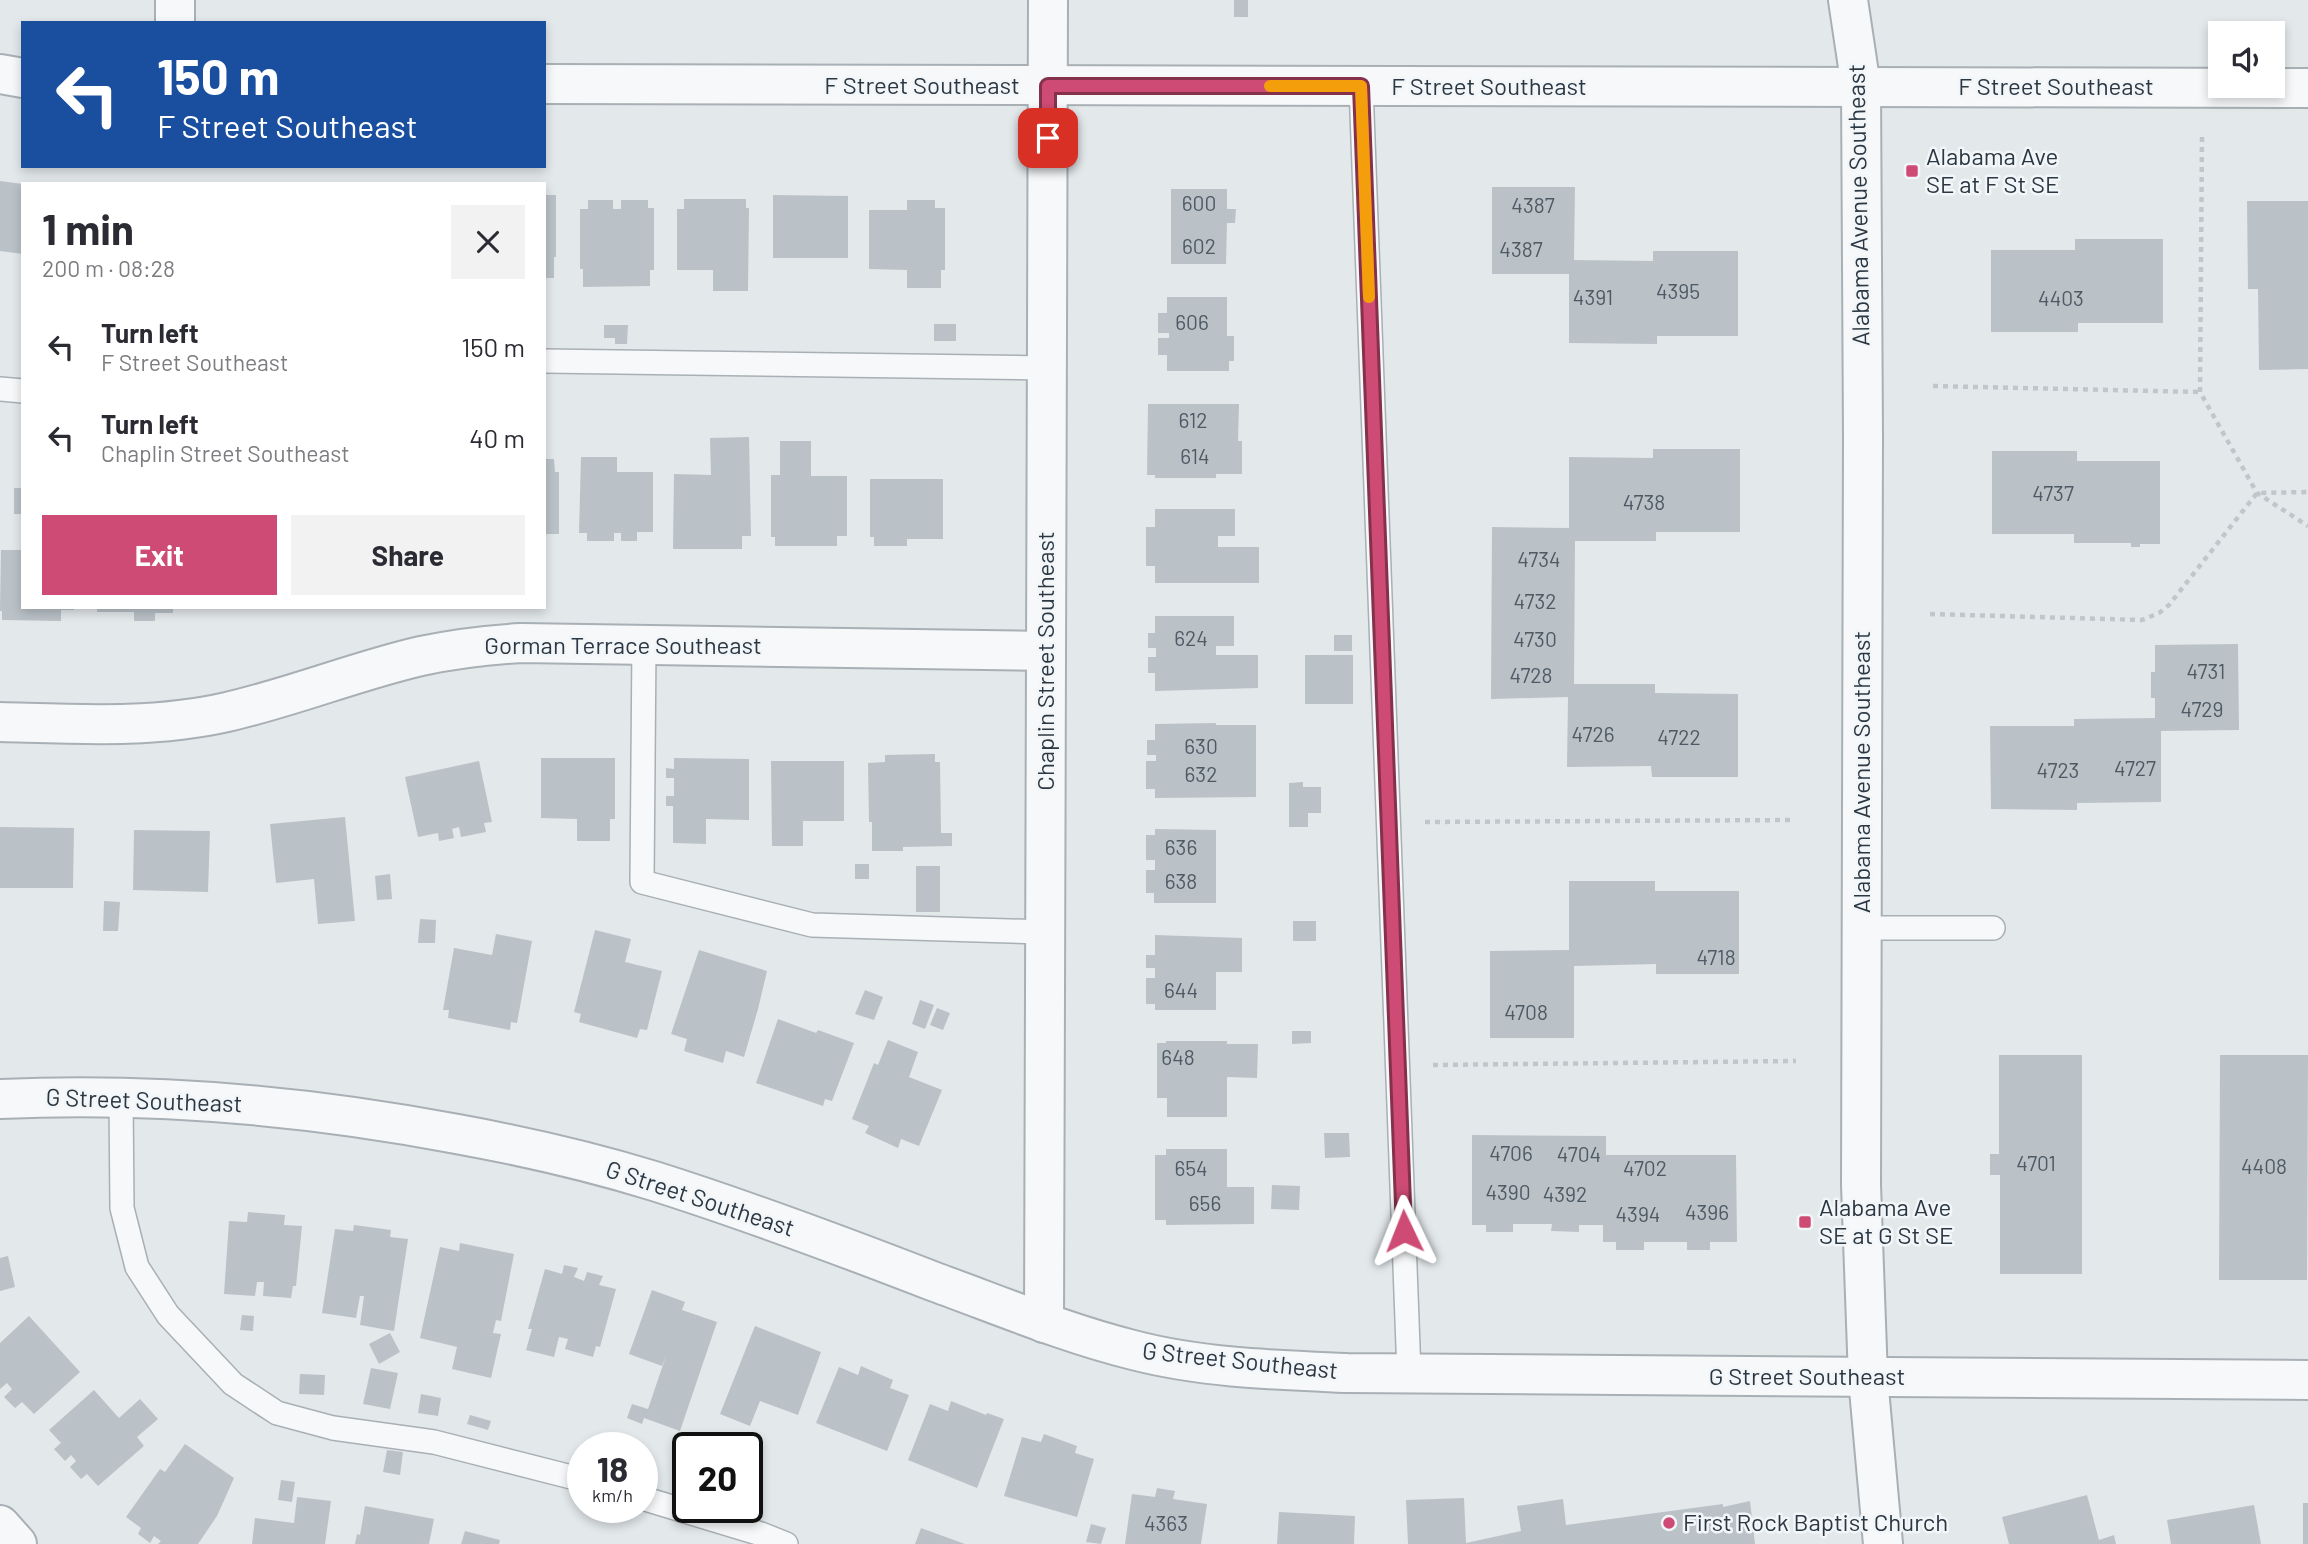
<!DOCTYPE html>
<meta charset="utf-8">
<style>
body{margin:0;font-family:Barlow,sans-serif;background:#f2f2f3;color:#2b2b33;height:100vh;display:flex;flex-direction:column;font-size:26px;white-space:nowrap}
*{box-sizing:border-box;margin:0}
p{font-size:23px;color:#7c7c81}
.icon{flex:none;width:38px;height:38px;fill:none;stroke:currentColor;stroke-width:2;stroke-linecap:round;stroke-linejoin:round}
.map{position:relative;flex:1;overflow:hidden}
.side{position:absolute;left:21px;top:182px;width:525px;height:427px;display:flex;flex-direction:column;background:#fff;border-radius:0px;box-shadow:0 4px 10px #0003}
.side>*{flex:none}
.top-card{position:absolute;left:21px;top:21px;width:525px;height:147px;border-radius:0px;box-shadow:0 4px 10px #0003;background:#1a4fa0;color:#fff;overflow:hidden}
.fabs{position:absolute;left:2208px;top:21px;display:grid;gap:14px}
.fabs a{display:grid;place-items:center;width:77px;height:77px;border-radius:0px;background:#fff;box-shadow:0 4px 10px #0003;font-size:35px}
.speed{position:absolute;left:567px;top:1432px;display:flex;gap:14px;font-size:35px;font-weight:700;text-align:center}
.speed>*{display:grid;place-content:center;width:91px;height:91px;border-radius:50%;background:#fff;box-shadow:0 4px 10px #0003;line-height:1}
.speed small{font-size:18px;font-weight:400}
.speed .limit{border:4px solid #111;border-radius:10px;background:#fff;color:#111}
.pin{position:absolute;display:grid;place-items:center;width:60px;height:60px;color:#fff;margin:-30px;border-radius:14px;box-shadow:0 4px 10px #0006}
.me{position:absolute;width:77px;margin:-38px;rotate:358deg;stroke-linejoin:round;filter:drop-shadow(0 0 5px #0008)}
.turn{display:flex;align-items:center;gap:24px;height:147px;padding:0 21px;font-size:32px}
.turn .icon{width:91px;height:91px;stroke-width:2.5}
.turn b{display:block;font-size:49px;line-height:60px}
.round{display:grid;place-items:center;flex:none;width:74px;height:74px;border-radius:0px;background:#f2f2f3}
.headline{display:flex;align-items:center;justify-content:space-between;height:119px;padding:0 21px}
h1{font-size:42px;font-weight:700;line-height:52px}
.action{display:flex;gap:14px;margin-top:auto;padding:14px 21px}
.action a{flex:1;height:80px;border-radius:0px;background:#cd4b75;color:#fff;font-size:28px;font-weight:700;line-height:80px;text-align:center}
.action a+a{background:#f2f2f3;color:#2b2b33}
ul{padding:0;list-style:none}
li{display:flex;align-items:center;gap:21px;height:91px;padding:0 21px}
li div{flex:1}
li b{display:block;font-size:26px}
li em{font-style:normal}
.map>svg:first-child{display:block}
</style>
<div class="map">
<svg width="2308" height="1544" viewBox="0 0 2308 1544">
<rect width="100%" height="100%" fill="#e3e8eb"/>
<g fill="#bac2c8">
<rect x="1234" y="0" width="14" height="17"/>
<path d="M0 181 23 184V254L0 251Z"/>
<path d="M1492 187H1575L1574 260 1653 261V251H1738V336H1657V344L1569 343V274H1492Z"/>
<path d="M1171 189H1227V209H1236L1235 223H1227L1226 264H1171Z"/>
<path d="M544 195H556V257H554V278H544Z"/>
<path d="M773 195 848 196V258H773Z"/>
<path d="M684 199H746V208H749L748 291H713V270H677V209H684Z"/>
<path d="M588 200H613V209H621V200H648V208H654V270H650V286L583 287V269H580V209H588Z"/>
<path d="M907 200H935V208H945V270H941V288H907V270L869 269V210H907Z"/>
<path d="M2247 201H2308V369L2259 370 2258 289H2248Z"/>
<path d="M2075 239H2163V323H2078V332H1991V250H2075Z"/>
<path d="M1167 297H1227V336H1234V361H1229V371H1167V355H1158V338H1169V333H1158V313H1167Z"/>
<rect x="934" y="324" width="22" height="17"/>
<path d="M604 325H628L627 344H615V338H604Z"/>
<path d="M1148 404H1239L1238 441H1242V474H1216V478H1155V475H1147Z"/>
<path d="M749 437 751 536H742V549H673L674 474 711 475 710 438Z"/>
<path d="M780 441H811V476H847V536H837V546H775V537H771V475H780Z"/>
<path d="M1653 449H1740V532H1656V541H1575L1574 684H1655V693L1738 694V777H1652L1651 766 1567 767 1568 697 1491 699 1492 527 1569 528V457L1653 458Z"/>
<path d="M1992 451H2077V461H2160V544H2140V547H2131V543H2074V534H1992Z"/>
<path d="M581 457H617V472H653V532H637V541H621V533H614V541H587V533H579Z"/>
<path d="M544 459H554L555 472H559V534H544Z"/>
<path d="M870 479H943V539H907V546H874V537H870Z"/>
<rect x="14" y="488" width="9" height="26"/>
<path d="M1155 509H1235V536H1218V547H1259V583H1155V566H1146V527H1155Z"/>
<path d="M1 550H23V607H74V610H61V621L2 620V611H0Z"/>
<path d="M97 607H173V613H155V621H134V612H97Z"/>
<path d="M1155 616H1234V646H1216V655H1258V688L1155 691V673H1148V657H1156V648H1148V633H1155Z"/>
<rect x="1334" y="635" width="18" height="16"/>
<path d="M2238 644 2239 730 2161 731V802L2077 803V810L1991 809 1990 726H2074V719L2155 718V698H2151V672H2155V645Z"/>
<rect x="1305" y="655" width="48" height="49"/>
<path d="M1216 723V725H1256V797L1155 798V789H1146V761H1156V755H1147V740H1155V724Z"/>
<path d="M935 754V762H940L941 833H952V846L903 847V851H872V822H869L868 763 885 762V755Z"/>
<path d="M541 758H615V819H610V841H577V819L541 818Z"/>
<path d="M674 758 749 759V820L706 819V844L673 843V806H666V796H674V778H666V768L674 769Z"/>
<path d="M479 761 492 822 484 823 486 832 461 837 459 827 452 829 454 838 439 841 438 833 418 837 405 777Z"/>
<path d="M771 761H844V821H803V846H772Z"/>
<path d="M1303 782V787H1321V813H1308V827H1289V783Z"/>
<path d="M345 817 355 921 318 924 314 879 276 883 270 824Z"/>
<path d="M0 827 74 828 73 888H0Z"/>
<path d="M1155 829 1216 830V903H1154V893H1146V870H1155V860H1146V835H1155Z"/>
<path d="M134 830 210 831 208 892 133 890Z"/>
<rect x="855" y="864" width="14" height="15"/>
<rect x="916" y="866" width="24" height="46"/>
<path d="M390 874 392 899 377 900 375 876Z"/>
<path d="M1569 881H1655V891H1739V974H1656V964L1574 966V1038H1490V951L1569 950Z"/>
<path d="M104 901 120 902 118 931H103Z"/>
<path d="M420 919 436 920 435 943H418Z"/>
<rect x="1293" y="921" width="23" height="20"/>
<path d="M595 930 631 939 625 962 662 971 647 1030 640 1029 637 1038 579 1022 581 1014 574 1012Z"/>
<path d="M496 934 532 941 517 1023 511 1022 510 1030 448 1018 449 1010H443L454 948 492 955Z"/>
<path d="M1155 935 1242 938V972H1216V1010H1155V1004H1146V978H1155V968H1146V955H1155Z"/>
<path d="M699 950 767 971 758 1009 744 1057 726 1051 723 1063 684 1051 687 1039 671 1034Z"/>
<path d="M865 990 883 997 874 1020 855 1014Z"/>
<path d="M920 1000 934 1005 925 1029 912 1024Z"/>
<path d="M937 1008 950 1013 943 1030 930 1025Z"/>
<path d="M778 1019 816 1033 818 1030 854 1043 832 1101 825 1099 823 1106 756 1083Z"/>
<path d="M1292 1031H1311V1043L1292 1044Z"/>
<path d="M888 1040 918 1052 909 1077 942 1090 919 1146 901 1139 898 1148 865 1133 869 1126 852 1119 874 1063 878 1065Z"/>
<path d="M1166 1041H1227V1044H1258L1257 1078 1227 1077V1117H1167V1098H1157V1043H1166Z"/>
<path d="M1999 1055H2082V1274H2000V1175H1990V1154H1999Z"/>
<path d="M2220 1055H2308L2307 1280H2219Z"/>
<path d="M1324 1133H1349L1350 1157 1325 1158Z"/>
<path d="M1472 1135 1606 1136V1155H1736L1737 1242H1710V1250H1687V1242H1644V1250H1616V1242H1603V1225H1579V1232L1551 1231 1552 1224H1513V1232H1486V1225H1472Z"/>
<path d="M1166 1149H1227V1187H1254V1224L1166 1225V1220H1155V1155H1166Z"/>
<path d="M1272 1185 1300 1186 1299 1210 1271 1209Z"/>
<path d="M248 1212 285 1215 284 1225 302 1226 296 1286H293L291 1298 263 1296 264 1282H257L255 1296 224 1294 229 1221 247 1222Z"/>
<path d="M354 1225 391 1230 390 1237 408 1239 394 1331 360 1325 364 1296H360L356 1318 322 1313 335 1229 353 1231Z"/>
<path d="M460 1243 514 1254 501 1321 496 1320 493 1333 501 1334 491 1378 452 1369 457 1347 420 1338 440 1247 459 1251Z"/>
<path d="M8 1256 15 1287 0 1291V1258Z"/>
<path d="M564 1265 578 1268 574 1277 584 1281 587 1272 603 1276 599 1285 616 1289 600 1347 596 1346 593 1357 565 1349 568 1339 559 1337 554 1357 526 1350 532 1329H528L545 1269 562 1274Z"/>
<path d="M652 1290 685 1302 682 1310 717 1322 680 1431 644 1418 642 1424 627 1418 632 1404 648 1409 666 1356 662 1366 629 1354Z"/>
<path d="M242 1315 254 1316 253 1331 240 1330Z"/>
<path d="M29 1316 80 1372 34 1414 22 1402 15 1408 4 1397 12 1389 7 1383 0 1389V1343Z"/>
<path d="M755 1326 821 1352 798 1415 760 1401 750 1426 720 1414Z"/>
<path d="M390 1333 400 1352 379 1364 369 1344Z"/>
<path d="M861 1366 893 1380 890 1388 909 1395 887 1451 816 1423 839 1367 858 1375Z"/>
<path d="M371 1368 398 1373 390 1409 363 1404Z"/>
<path d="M300 1374 325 1375 324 1395 299 1394Z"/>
<path d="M94 1390 119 1418 140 1399 158 1419 137 1437 144 1446 98 1486 87 1474 81 1479 70 1467 76 1461 71 1455 65 1461 54 1449 61 1443 49 1430Z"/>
<path d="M421 1394 441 1398 438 1416 418 1413Z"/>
<path d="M951 1401 986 1415 987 1413 1004 1419 977 1488 908 1460 930 1404 948 1411Z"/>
<path d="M470 1415 491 1421 488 1430 467 1424Z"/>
<path d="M1044 1434 1077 1446 1075 1453 1094 1459 1077 1517 1004 1496 1022 1437 1041 1442Z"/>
<path d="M185 1444 234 1478 217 1516 198 1544H158L161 1541 154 1536 150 1543 138 1534 141 1528 126 1517 160 1469 165 1472Z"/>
<path d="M387 1450 403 1452 400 1475 383 1472Z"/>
<path d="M281 1480 295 1482 292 1502 278 1500Z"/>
<path d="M1157 1488 1175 1491 1173 1499 1207 1504 1201 1544H1125L1132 1494 1155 1497Z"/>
<path d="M2087 1495 2099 1540 2114 1535 2116 1544H2009L2002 1517Z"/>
<path d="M297 1497 331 1501 325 1544H252L255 1518 294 1523Z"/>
<path d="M1464 1498 1466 1543 1521 1531 1517 1506 1563 1499 1566 1525 1723 1504V1507L1750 1501 1755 1544H1408L1406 1500Z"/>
<rect x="2303" y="1503" width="5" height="41"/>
<path d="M2254 1505 2261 1544H2171L2167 1520Z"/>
<path d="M365 1506 434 1519 429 1544H355L357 1534 360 1535Z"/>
<path d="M1279 1512 1355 1516 1354 1544H1277Z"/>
<path d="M1091 1524 1106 1528 1101 1544 1086 1542Z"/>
<path d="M921 1528 965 1544H915Z"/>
<path d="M465 1531 500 1540 499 1544H461Z"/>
</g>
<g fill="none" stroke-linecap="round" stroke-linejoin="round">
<defs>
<g id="service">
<path d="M1361 86 1409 1374"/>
<path d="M544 361 1047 368"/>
<path d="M0 389 23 391"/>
<path d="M644 644 642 882 812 925 1045 932"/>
<path d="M1862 928H1993"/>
<path d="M121 1097 122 1208 137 1267 168 1315 233 1384 277 1413 333 1428 434 1442 583 1480"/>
<path d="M642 1498 761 1534 786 1544"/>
</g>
<g id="minor">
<path d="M175 23V0"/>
<path d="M0 74 23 78"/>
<path d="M544 84 2308 88"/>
<path d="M0 722C76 724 153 729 227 712 293 697 356 671 421 656 454 649 487 645 521 643L1046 651"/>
<path d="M0 1099C156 1092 304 1105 457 1134 523 1146 589 1161 654 1181 749 1211 842 1246 935 1282 1001 1306 1065 1333 1133 1350 1202 1368 1276 1370 1347 1373L2308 1380"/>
<path d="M1044 1323 1048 0"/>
<path d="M0 1525 17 1544"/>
</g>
<path id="tertiary" d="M1848 0 1861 87 1863 438 1861 1185 1868 1378 1883 1544"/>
</defs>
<use href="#service" stroke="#a8b0b5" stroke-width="26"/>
<use href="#minor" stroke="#a8b0b5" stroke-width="42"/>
<use href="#tertiary" stroke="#a8b0b5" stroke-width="42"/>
<g stroke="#c1c6ca" stroke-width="4.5" stroke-dasharray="5 5" stroke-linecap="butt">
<path d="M2202 137 2200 392 2257 493 2308 526"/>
<path d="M1933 386 2200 392"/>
<path d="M1930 614 2142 620 2159 613 2169 605 2257 493 2308 492"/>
<path d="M1425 822 1795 820"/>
<path d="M1433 1065 1796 1061"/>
</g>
<use href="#service" stroke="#f6f8f9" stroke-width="23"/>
<use href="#minor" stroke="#f6f8f9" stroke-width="38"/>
<use href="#tertiary" stroke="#f6f8f9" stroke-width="38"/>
</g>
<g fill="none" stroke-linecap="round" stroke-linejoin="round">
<defs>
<path id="route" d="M1048 138V86H1361L1404 1231"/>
</defs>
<use href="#route" stroke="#85314c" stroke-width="18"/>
<use href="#route" stroke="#cd4b75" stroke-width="12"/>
<path stroke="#f59e0b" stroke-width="12" d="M1270 86H1361L1369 297"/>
</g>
<g fill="#cd4b75" stroke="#f3f6f8" stroke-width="2.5">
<rect x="1905" y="164" width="14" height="14" rx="3.5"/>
<rect x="1798" y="1215" width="14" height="14" rx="3.5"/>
<circle cx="1669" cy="1523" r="7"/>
</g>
<g text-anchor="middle" stroke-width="5" stroke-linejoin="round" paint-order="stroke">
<g font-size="21" fill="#4f5a64">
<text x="1199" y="211">600</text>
<text x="1533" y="213">4387</text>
<text x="1199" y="254">602</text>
<text x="1521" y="257">4387</text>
<text x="1678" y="299">4395</text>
<text x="1593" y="305">4391</text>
<text x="2061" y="306">4403</text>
<text x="1192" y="330">606</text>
<text x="1193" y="428">612</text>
<text x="1195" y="464">614</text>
<text x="2053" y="501">4737</text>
<text x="1644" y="510">4738</text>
<text x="1539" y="567">4734</text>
<text x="1535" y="609">4732</text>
<text x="1191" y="646">624</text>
<text x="1535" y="647">4730</text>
<text x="2206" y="679">4731</text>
<text x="1531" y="683">4728</text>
<text x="2202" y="717">4729</text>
<text x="1593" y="742">4726</text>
<text x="1679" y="745">4722</text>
<text x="1201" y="754">630</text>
<text x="2135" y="776">4727</text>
<text x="2058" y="778">4723</text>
<text x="1201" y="782">632</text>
<text x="1181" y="855">636</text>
<text x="1181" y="889">638</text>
<text x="1716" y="965">4718</text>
<text x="1181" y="998">644</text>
<text x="1526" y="1020">4708</text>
<text x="1178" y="1065">648</text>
<text x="1511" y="1161">4706</text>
<text x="1579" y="1162">4704</text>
<text x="2036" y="1171">4701</text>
<text x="2264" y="1174">4408</text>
<text x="1191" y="1176">654</text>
<text x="1645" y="1176">4702</text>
<text x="1508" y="1200">4390</text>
<text x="1565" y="1202">4392</text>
<text x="1205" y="1211">656</text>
<text x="1707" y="1220">4396</text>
<text x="1638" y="1222">4394</text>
<text x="1166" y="1531">4363</text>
</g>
<g font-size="24" fill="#2b3843" stroke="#f3f6f8">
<text x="922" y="94">F Street Southeast</text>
<text x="1489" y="95">F Street Southeast</text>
<text x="2056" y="95">F Street Southeast</text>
<text transform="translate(1859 205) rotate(-91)" y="8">Alabama Avenue Southeast</text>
<text x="623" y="654">Gorman Terrace Southeast</text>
<text transform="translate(1046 661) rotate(-90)" y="8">Chaplin Street Southeast</text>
<text transform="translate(1862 772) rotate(-90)" y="8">Alabama Avenue Southeast</text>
<text transform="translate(144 1101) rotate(2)" y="8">G Street Southeast</text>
<text transform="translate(700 1199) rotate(18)" y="8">G Street Southeast</text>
<text transform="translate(1240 1361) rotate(6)" y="8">G Street Southeast</text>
<text x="1807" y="1385">G Street Southeast</text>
</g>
<g font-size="24" fill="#2b3843" stroke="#f3f6f8" text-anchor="start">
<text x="1926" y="165">Alabama Ave<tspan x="1926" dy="28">SE at F St SE</tspan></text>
<text x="1819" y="1216">Alabama Ave<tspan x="1819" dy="28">SE at G St SE</tspan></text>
<text x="1683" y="1531">First Rock Baptist Church</text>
</g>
</g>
</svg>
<div class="fabs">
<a><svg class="icon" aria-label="sound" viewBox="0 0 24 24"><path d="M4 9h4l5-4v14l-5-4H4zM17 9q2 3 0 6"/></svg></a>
</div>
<div class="speed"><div>18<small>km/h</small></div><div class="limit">20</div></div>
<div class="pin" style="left:1048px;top:138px;background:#d93025"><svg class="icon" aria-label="arrive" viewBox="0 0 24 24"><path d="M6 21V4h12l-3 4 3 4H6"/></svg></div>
<svg class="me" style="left:1404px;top:1231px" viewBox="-20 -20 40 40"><path d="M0-17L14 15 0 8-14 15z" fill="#cd4b75" stroke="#fff" stroke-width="4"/></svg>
<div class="top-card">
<div class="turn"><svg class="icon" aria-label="left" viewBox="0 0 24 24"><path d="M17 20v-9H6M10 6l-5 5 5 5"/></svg><div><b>150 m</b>F Street Southeast</div></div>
</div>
<section class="side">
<div class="headline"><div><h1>1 min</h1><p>200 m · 08:28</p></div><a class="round"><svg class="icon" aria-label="close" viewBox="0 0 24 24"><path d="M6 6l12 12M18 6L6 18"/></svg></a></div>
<ul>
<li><svg class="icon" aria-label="left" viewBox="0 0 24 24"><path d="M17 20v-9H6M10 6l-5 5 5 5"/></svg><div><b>Turn left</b><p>F Street Southeast</p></div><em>150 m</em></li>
<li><svg class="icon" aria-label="left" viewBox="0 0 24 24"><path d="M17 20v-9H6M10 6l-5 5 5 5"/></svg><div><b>Turn left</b><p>Chaplin Street Southeast</p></div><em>40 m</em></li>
</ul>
<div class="action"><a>Exit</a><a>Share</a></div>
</section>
</div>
